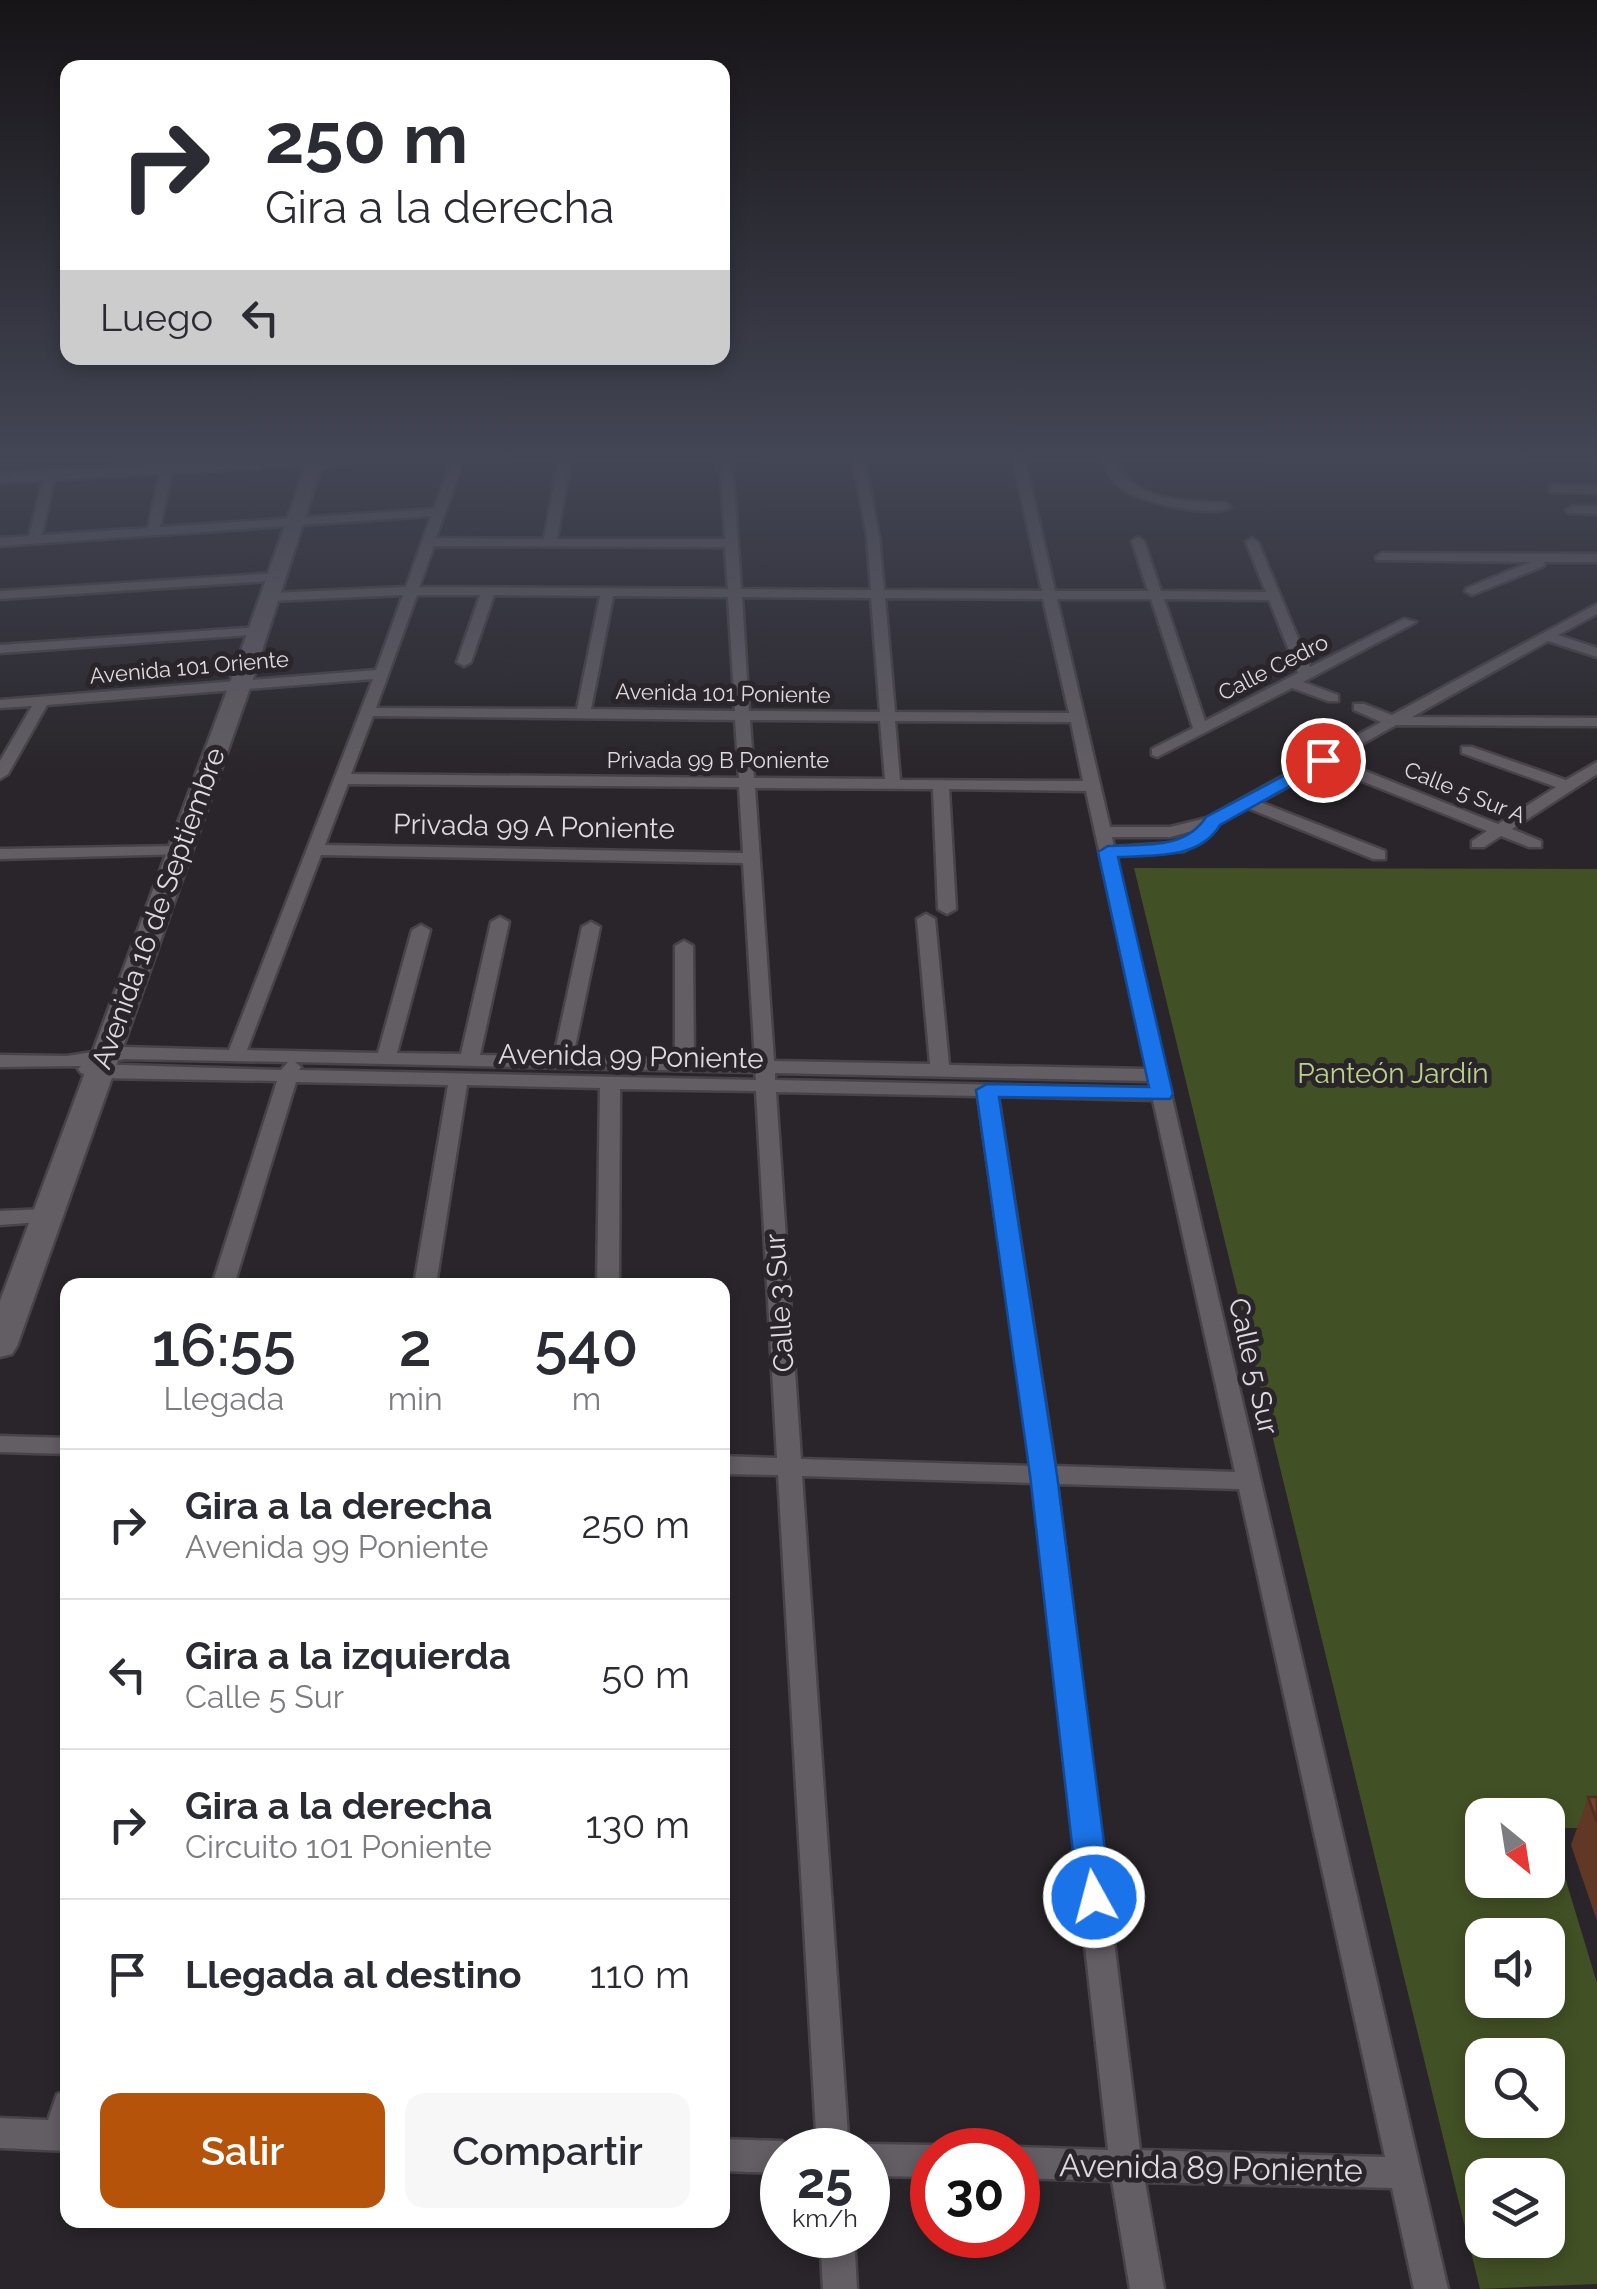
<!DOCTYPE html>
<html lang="es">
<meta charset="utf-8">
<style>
body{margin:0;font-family:Raleway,sans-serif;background:#f7f7f7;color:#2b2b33;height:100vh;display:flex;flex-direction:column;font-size:38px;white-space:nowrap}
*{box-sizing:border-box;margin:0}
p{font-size:32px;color:#7c7c81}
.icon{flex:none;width:55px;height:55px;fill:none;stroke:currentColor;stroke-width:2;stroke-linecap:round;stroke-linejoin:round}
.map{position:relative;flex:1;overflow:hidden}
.drawer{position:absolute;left:60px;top:1278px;width:670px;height:950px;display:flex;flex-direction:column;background:#fff;border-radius:20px;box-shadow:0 5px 15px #0003}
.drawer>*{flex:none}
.hud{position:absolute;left:60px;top:60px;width:670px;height:305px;border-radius:20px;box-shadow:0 5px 15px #0003;background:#fff;color:#2b2b33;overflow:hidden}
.needle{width:65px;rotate:150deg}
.buttons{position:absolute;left:1465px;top:1798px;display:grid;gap:20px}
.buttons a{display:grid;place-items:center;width:100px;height:100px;border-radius:20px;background:#fff;box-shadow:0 5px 15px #0003;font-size:50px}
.speed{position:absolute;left:760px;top:2128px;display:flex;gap:20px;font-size:50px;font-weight:700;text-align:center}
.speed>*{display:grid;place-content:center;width:130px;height:130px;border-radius:50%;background:#fff;box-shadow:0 5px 15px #0003;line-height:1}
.speed small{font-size:25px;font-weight:400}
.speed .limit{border:15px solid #d22;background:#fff;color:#111}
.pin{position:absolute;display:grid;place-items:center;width:85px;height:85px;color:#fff;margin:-42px;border:5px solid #fff;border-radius:50%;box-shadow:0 2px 10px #0007}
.me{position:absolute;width:110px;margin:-55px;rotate:353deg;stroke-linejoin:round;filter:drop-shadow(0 0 8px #0008)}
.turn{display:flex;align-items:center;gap:35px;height:210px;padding:0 40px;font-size:45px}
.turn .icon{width:130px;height:130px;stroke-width:2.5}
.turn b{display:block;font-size:70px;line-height:85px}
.then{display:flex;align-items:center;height:95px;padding:0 40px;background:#0003;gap:20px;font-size:38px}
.eta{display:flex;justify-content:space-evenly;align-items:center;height:170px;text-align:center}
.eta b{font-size:60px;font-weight:600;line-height:70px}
.cta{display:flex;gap:20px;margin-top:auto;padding:20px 40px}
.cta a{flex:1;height:115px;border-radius:20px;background:#b45309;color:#fff;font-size:40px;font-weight:600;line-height:115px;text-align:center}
.cta a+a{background:#f7f7f7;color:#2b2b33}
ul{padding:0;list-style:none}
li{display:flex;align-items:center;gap:30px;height:150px;padding:0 40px;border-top:2px solid #e1e1e2}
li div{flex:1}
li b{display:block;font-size:38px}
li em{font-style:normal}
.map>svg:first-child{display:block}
</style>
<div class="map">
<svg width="1597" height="2289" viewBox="0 0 1597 2289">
<rect width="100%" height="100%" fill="#29252a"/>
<path fill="#425025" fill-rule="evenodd" d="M1134 868 1597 869V1828H1550L1597 1983V2284L1480 2289ZM1482 1815H1548V1880H1482ZM1482 1935H1548V2000H1482ZM1482 2055H1548V2120H1482ZM1482 2175H1548V2240H1482Z"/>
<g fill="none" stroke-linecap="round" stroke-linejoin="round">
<defs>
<g id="street">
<path d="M453 456H465L436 538 544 539 559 456H571L557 539H725L720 456H732L741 589 871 590 867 536 852 456H864L879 536 884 590 1042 591 1012 456H1024L1055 591H1148L1132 541 1138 537 1144 541 1161 591 1266 592 1246 542 1252 538 1258 542 1310 667 1404 619 1416 622 1303 682 1338 695V701H1328L1292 688 1157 757 1152 755V749L1193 728 1151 599H1057L1110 827H1170L1207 818 1381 722 1354 710V704H1364L1392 715 1597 604V614L1558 635 1597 648V657L1548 641 1412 717 1597 718V726L1396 725 1335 759 1498 824 1556 787 1462 753V747H1472L1566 780 1597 762V774L1512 829 1541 841V847H1529L1501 836 1484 847H1472V841L1487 831 1324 766 1260 802 1385 851V859H1373L1248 808 1216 825 1215 830 1184 851 1116 856 1448 2289H1414L1392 2188 1145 2182 1164 2289H1130L1112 2181 1018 2178V2150H1011L1018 2147 1108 2150 1033 1483 802 1476 849 2150H817L778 1475 722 1474V1456L777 1458 756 1091 620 1089 619 1285H597L600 1088 467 1085 436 1285H414L448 1085 296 1082 234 1285H212L277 1081 99 1078 81 1073 78 1069 81 1066 0 1067V1055L67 1056 125 1047 229 1050 373 679 47 705 8 774 0 779V761L32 706 0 708V700L376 670 403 595 271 601 264 597 271 593 406 587 431 516 0 546V538L29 536 45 472 55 475 42 535 148 528 161 467 167 463 173 467 160 527 434 509ZM434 546 725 547 728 589 419 587ZM417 595H480L457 662 464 666 471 662 494 595 600 596 577 709 376 708ZM613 596 728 597 735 711 591 709ZM742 597 871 598 880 712 749 711ZM885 598 1043 599 1069 713 895 712ZM1164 599 1269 600 1298 673 1205 721ZM373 716 735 720 739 778 351 774ZM750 720 880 721 885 779 754 778ZM895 721 1071 722 1083 781 900 780ZM348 784 739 787 743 853 325 845ZM755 788 933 789 938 909 947 914 956 909 949 789 1086 791 1147 1069 949 1065 935 919 926 914 917 919 930 1064 774 1061ZM1192 831 1174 843 1114 847 1112 837H1170ZM321 855 743 863 755 1061 694 1059 693 946 684 941 675 946V1059L573 1057 600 927 591 922 582 927 554 1056 480 1055 509 922 500 917 491 922 461 1054 397 1053 430 930 421 925 412 930 378 1053 247 1050ZM125 1059 288 1062 281 1070 91 1064ZM295 1062 755 1072 756 1080 299 1070 301 1067ZM775 1073 1149 1081 1151 1088 775 1080ZM776 1092 978 1096 1031 1466 801 1459ZM998 1096 1153 1100 1235 1472 1055 1466ZM1057 1484 1239 1489 1385 2157 1140 2150Z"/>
<path d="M1101 456H1113C1131 502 1181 501 1225 503L1231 507C1212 518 1142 503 1122 489 1111 481 1106 469 1101 456Z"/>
<path d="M1554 485H1597V493L1550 492V486Z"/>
<path d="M1572 506H1597V514L1568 513 1566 510Z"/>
<path d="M1382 553 1597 554V562H1545L1544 566 1472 595 1465 591 1467 588 1531 562 1377 560 1376 557Z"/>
<path d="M279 573 286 577 284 580 0 599V591Z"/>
<path d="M258 627 265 631 263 634 0 653V645Z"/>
<path d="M179 846 187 851 185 854 0 859V849Z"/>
<path d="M47 1209 57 1216 54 1221 0 1225V1211Z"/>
<path d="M0 1436 68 1438V1454L0 1452Z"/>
<path d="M68 2090V2151L0 2148V2118L48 2120 57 2094Z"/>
<path d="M722 2139 782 2141 795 2150H782V2173L722 2171Z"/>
<path d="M868 2144 932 2145 943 2150H932V2177L868 2176V2150H856Z"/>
<path d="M820 2235H854L857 2289H823Z"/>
</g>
<path id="secondary" d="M285 456H374C358 468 335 457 320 471L251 685 17 1346 12 1354 0 1357V1301L229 685 306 465 0 483V473Z"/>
</defs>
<use href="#street" stroke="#474348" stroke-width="5"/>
<use href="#secondary" stroke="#474348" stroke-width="5"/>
<use href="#street" fill="#635e64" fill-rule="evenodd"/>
<use href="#secondary" fill="#635e64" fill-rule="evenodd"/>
</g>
<path fill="#613825" d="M1588 1797H1597V1921L1571 1845Z"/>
<path fill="#71412b" stroke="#4f2e1e" stroke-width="2.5" d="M1588 1797H1597V1822Z"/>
<linearGradient id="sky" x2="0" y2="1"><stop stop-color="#171417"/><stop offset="0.59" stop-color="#434655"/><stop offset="1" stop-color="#434655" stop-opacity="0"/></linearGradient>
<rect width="1597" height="776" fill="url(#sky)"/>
<path fill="#1a73e8" stroke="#114b97" stroke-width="2.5" d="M1323 755 1329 756V764L1220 825C1199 860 1153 855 1118 857L1173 1094 1170 1099 999 1097 1057 1475 1111 1897 1106 1907 1094 1911 1083 1907 1078 1897 1030 1475 976 1090 987 1084 1149 1087 1098 852 1108 846C1143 844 1185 850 1206 817Z"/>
<g text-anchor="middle" stroke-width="10" stroke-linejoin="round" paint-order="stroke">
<g font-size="22" fill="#dedbdf" stroke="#29252a">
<text transform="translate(189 667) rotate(-5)" y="8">Avenida 101 Oriente</text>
<text transform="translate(1273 667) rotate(-27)" y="8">Calle Cedro</text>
<text transform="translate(723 693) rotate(1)" y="8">Avenida 101 Poniente</text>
<text x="718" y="768">Privada 99 B Poniente</text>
<text transform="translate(1465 792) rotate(22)" y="8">Calle 5 Sur A</text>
</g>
<g font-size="28" fill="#dedbdf" stroke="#29252a">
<text transform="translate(534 826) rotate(1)" y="10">Privada 99 A Poniente</text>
<text transform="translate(158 908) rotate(-70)" y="10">Avenida 16 de Septiembre</text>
<text transform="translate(631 1056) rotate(1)" y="10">Avenida 99 Poniente</text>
<text transform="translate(779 1303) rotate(-94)" y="10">Calle 3 Sur</text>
<text transform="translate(1254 1366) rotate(77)" y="10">Calle 5 Sur</text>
</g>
<g font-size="28" fill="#bad387" stroke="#29252a">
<text x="1393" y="1083">Panteón Jardín</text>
</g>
<g font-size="32" fill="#dedbdf" stroke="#29252a">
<text transform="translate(1211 2168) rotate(1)" y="11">Avenida 89 Poniente</text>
</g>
</g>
</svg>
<div class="buttons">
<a><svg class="needle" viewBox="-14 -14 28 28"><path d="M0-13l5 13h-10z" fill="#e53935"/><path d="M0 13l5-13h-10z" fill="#7c7c81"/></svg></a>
<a><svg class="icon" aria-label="sound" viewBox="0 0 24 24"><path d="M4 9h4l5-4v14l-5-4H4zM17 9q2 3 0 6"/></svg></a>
<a><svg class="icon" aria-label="search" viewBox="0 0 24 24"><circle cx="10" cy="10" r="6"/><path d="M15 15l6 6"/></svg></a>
<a><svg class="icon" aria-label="layers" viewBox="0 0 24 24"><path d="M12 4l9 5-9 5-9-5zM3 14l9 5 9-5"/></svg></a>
</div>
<div class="speed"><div>25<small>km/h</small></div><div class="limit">30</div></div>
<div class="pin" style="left:1323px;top:760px;background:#d93025"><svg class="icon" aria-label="arrive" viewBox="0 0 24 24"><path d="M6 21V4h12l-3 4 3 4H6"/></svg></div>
<svg class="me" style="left:1094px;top:1897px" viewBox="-20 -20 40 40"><circle r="17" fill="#1a73e8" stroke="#fff" stroke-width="3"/><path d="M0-11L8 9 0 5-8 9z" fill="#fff"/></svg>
<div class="hud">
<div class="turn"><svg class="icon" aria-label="right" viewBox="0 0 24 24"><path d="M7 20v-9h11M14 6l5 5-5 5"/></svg><div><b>250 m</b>Gira a la derecha</div></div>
<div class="then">Luego<svg class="icon" aria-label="left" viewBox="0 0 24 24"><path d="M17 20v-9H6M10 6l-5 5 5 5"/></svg></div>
</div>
<section class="drawer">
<div class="eta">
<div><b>16:55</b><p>Llegada</p></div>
<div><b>2</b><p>min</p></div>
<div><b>540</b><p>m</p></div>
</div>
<ul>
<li><svg class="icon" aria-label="right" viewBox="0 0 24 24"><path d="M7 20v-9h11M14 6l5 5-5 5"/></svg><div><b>Gira a la derecha</b><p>Avenida 99 Poniente</p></div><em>250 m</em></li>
<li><svg class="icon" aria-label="left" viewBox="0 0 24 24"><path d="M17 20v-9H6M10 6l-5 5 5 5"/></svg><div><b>Gira a la izquierda</b><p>Calle 5 Sur</p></div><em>50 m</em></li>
<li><svg class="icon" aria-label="right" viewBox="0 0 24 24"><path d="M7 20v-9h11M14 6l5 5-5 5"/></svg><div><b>Gira a la derecha</b><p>Circuito 101 Poniente</p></div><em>130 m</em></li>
<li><svg class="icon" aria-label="arrive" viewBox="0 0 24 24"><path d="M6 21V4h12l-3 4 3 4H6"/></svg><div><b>Llegada al destino</b></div><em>110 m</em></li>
</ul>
<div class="cta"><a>Salir</a><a>Compartir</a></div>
</section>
</div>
